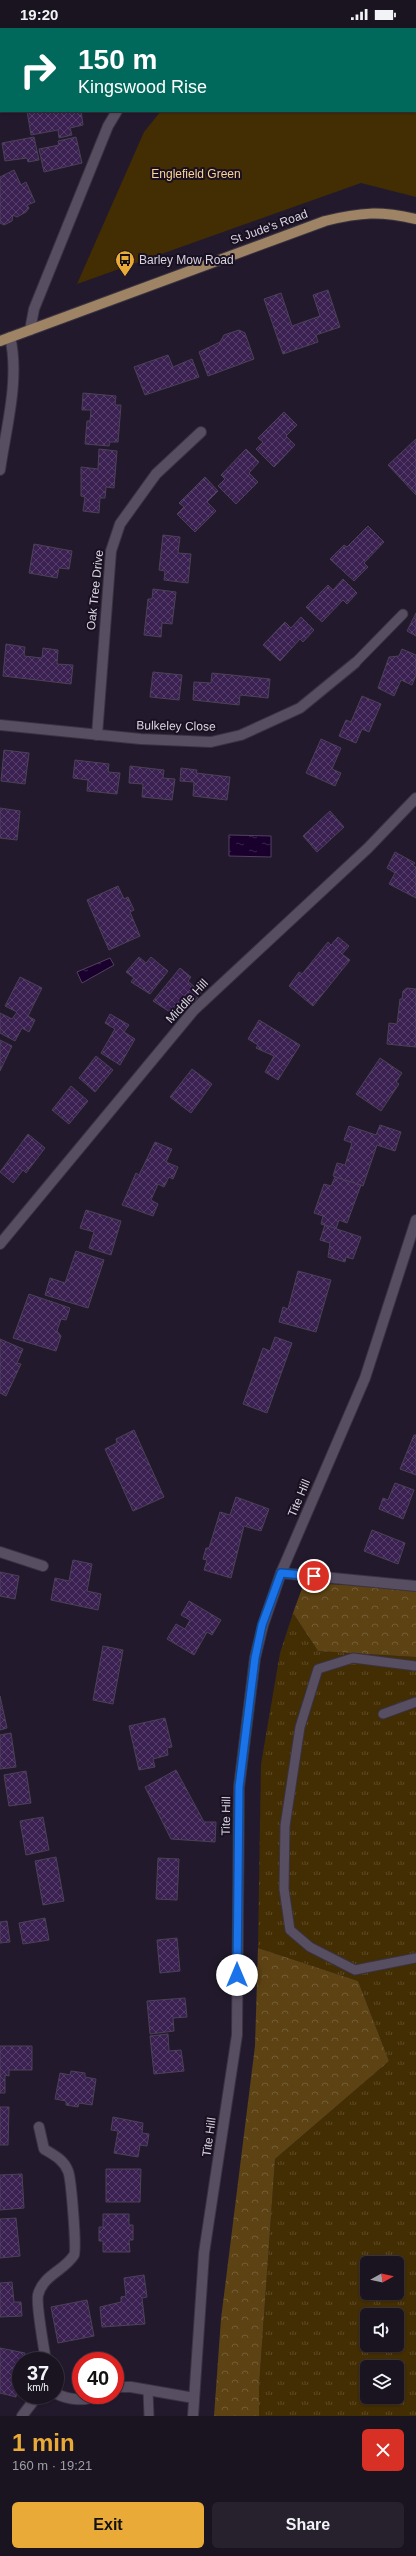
<!DOCTYPE html>
<meta charset="utf-8">
<style>
body{margin:0;font-family:Arial,sans-serif;background:#27212e;color:#f1f3f6;height:100vh;display:flex;flex-direction:column;font-size:15px;white-space:nowrap}
*{box-sizing:border-box;margin:0}
p{font-size:13px;color:#9f9ea5}
.icon{flex:none;width:22px;height:22px;fill:none;stroke:currentColor;stroke-width:2;stroke-linecap:round;stroke-linejoin:round}
.map{position:relative;height:2388px;overflow:hidden}
.drawer{display:flex;flex-direction:column;background:#1a1421;flex:1}
.drawer>*{flex:none}
.hud{position:absolute;left:0px;top:0px;width:416px;height:84px;box-shadow:0 1px 3px #0004,0 0 0 1px #38333f;background:#00695c;color:#fff;overflow:hidden}
.needle{width:26px;rotate:82deg}
.controls{position:absolute;left:360px;top:2228px;display:grid;gap:8px}
.controls a{display:grid;place-items:center;width:44px;height:44px;border-radius:6px;background:#1a1421;box-shadow:0 1px 3px #0004,0 0 0 1px #38333f;font-size:20px}
.speed{position:absolute;left:12px;top:2324px;display:flex;gap:8px;font-size:20px;font-weight:700;text-align:center}
.speed>*{display:grid;place-content:center;width:52px;height:52px;border-radius:50%;background:#1a1421;box-shadow:0 1px 3px #0004,0 0 0 1px #38333f;line-height:1}
.speed small{font-size:10px;font-weight:400}
.speed .limit{border:6px solid #d22;background:#fff;color:#111}
.pin{position:absolute;display:grid;place-items:center;width:34px;height:34px;color:#fff;margin:-17px;border:2px solid #fff;border-radius:50%;box-shadow:0 1px 4px #0007}
.me{position:absolute;width:44px;margin:-22px;rotate:0deg;stroke-linejoin:round;filter:drop-shadow(0 0 3px #0008)}
.turn{display:flex;align-items:center;gap:14px;height:84px;padding:0 12px;font-size:18px}
.turn .icon{width:52px;height:52px;stroke-width:2.5}
.turn b{display:block;font-size:28px;line-height:34px}
.round{display:grid;place-items:center;flex:none;width:42px;height:42px;border-radius:6px;background:#27212e}
.head{display:flex;align-items:center;justify-content:space-between;height:68px;padding:0 12px}
h1{font-size:24px;font-weight:700;line-height:30px;color:#e9aa38}
.cta{display:flex;gap:8px;margin-top:auto;padding:8px 12px}
.cta a{flex:1;height:46px;border-radius:6px;background:#e9aa38;color:#111;font-size:16px;font-weight:700;line-height:46px;text-align:center}
.cta a+a{background:#27212e;color:#f1f3f6}
.status{display:flex;justify-content:space-between;align-items:center;height:28px;padding:0 20px;background:#1a1421;direction:ltr}
.status svg{height:11px;fill:currentColor}
.map>svg:first-child{display:block}
</style>
<div class="status"><b>19:20</b><svg viewBox="0 0 49 12"><path d="M0 12V9h3v3zM5 12V6h3v6zM10 12V3h3v9zM15 12V0h3v12zM26 1h20v11H26zM47 4h2v5h-2z"/></svg></div>
<div class="map">
<svg width="416" height="2388" viewBox="0 0 416 2388">
<defs>
<pattern id="grass-tufts" width="24" height="20" patternUnits="userSpaceOnUse"><rect width="24" height="20" fill="#432d02"/><path d="M3 7l-1-3M5 7V3M7 7l1-3M15 17l-1-3M17 17v-4M19 17l1-3" fill="none" stroke="#5e4b27"/></pattern>
<pattern id="forest-crowns" width="20" height="18" patternUnits="userSpaceOnUse"><rect width="20" height="18" fill="#5d4314"/><path d="M2 6a3 3 0 1 1 6 0M12 15a3 3 0 1 1 6 0" fill="none" stroke="#745d36"/></pattern>
<pattern id="water-ripples" width="26" height="14" patternUnits="userSpaceOnUse"><rect width="26" height="14" fill="#19002d"/><path d="M2 4q2-2 4 0t4 0M15 11q2-2 4 0t4 0" fill="none" stroke="#3a244b"/></pattern>
<pattern id="building-cross-hatch" width="8" height="8" patternUnits="userSpaceOnUse"><rect width="8" height="8" fill="#3a2152"/><path d="M0 0l8 8M0 8l8-8" fill="none" stroke="#56406b"/></pattern>
</defs>
<rect width="100%" height="100%" fill="#221a2c"/>
<path fill="url(#grass-tufts)" fill-rule="evenodd" d="M293 1585 318 1623 416 1629V2388H259V2358L275 2131 389 2033 358 1953 258 1920 261 1736 280 1625ZM367 2235H397V2265H367ZM367 2287H397V2317H367ZM367 2339H397V2369H367Z"/>
<g fill="url(#forest-crowns)">
<path d="M304 1555 416 1560V1629L318 1623 293 1585Z"/>
<path d="M258 1920 358 1953 389 2033 275 2131 259 2358V2388H214L221 2291 255 2018Z"/>
</g>
<path fill="#432d02" d="M228 0H416V169L361 155 77 256 144 104 161 83H415V1Z"/>
<g fill="url(#water-ripples)" stroke="#534063">
<path d="M229 807 271 808V829L229 828Z"/>
<path d="M110 930 114 937 82 955 77 944Z"/>
</g>
<g fill="url(#building-cross-hatch)" stroke="#4b4255">
<path d="M49 0H110V1Z"/>
<path d="M27 83H81L83 97 70 100 72 107 59 110 58 102 31 107Z"/>
<path d="M34 109 39 132 28 134 27 130 5 133 2 115Z"/>
<path d="M76 109 82 135 44 144 39 121 59 117 58 113Z"/>
<path d="M14 142 21 157 26 154 35 174 27 177 29 180 26 184 17 189 13 187 12 193 4 197 0 195V149Z"/>
<path d="M328 262 340 299 316 307 318 314 283 326 264 271 281 265 292 298 320 288 313 267Z"/>
<path d="M239 302 245 305 254 331 208 348 199 324 220 314 224 307Z"/>
<path d="M168 327 173 339 192 331 199 349 145 367 134 339Z"/>
<path d="M83 365 116 368 115 377H121L118 414H110L109 418 85 416 87 393H90L91 382H82Z"/>
<path d="M284 384 297 397 286 408 295 417 274 439 256 421 263 414 258 410Z"/>
<path d="M416 411V467L388 437Z"/>
<path d="M99 421 117 423 114 460 106 459 105 470H100L99 485 83 483 85 469 81 468V439L98 441Z"/>
<path d="M246 421 259 434 249 445 258 454 236 476 218 458 225 451 221 447Z"/>
<path d="M205 449 218 463 207 474 216 483 195 504 177 486 184 479 179 475Z"/>
<path d="M368 498 384 514 364 535 368 539 354 553 330 531 344 517 347 519Z"/>
<path d="M163 507 180 509 178 525 191 526 188 555 164 552 165 543 159 542Z"/>
<path d="M34 516 72 523 69 541 59 540 57 550 29 545Z"/>
<path d="M343 551 357 565 347 576 343 572 322 594 306 579 328 557 333 562Z"/>
<path d="M153 561 176 564 172 596 162 595 161 609 144 607 148 571H152Z"/>
<path d="M416 585V608L407 603Z"/>
<path d="M301 589 314 602 303 614 300 611 280 633 263 617 285 594 291 600Z"/>
<path d="M6 616 25 619 24 628 42 630 43 620 58 622 57 636 73 637 71 656 3 648Z"/>
<path d="M402 621 416 627V647L412 657 401 652 394 668 378 660 389 629 399 628Z"/>
<path d="M153 644 182 647 179 672 150 669Z"/>
<path d="M212 645 270 651 268 670 240 667 239 677 193 672 194 654 211 655Z"/>
<path d="M362 668 381 676 369 704 362 701 356 715 339 708 346 692 351 694Z"/>
<path d="M321 711 341 720 332 741 341 745 335 758 306 745Z"/>
<path d="M4 722 29 725 25 756 1 753Z"/>
<path d="M75 732 109 736 108 744 120 745 117 766 87 763 88 752 73 750Z"/>
<path d="M130 738 164 742 163 750 175 751 172 772 142 769 143 756 129 755Z"/>
<path d="M181 740 197 742 196 745 230 749 227 772 193 768 194 754 180 753Z"/>
<path d="M0 780 20 783 17 812 0 810Z"/>
<path d="M330 783 344 799 317 824 303 808Z"/>
<path d="M395 824 415 835 413 838 416 839V870L389 856 395 845 387 840Z"/>
<path d="M118 858 124 871 128 869 134 882 130 884 140 908 109 922 87 872Z"/>
<path d="M338 909 349 918 342 926 350 932 313 978 289 958 299 944 302 946 328 914 331 917Z"/>
<path d="M139 929 146 935 151 929 168 943 150 966 131 954 134 950 126 944Z"/>
<path d="M180 940 191 949 188 953 201 965 188 982 181 976 173 986 153 973Z"/>
<path d="M20 949 42 960 28 988 35 992 29 1004 22 1000 15 1013 0 1005V985L12 991 17 984 5 978Z"/>
<path d="M407 960 416 961V1019L387 1016 389 995 397 996 400 971H402L403 963Z"/>
<path d="M110 986 129 997 124 1004 135 1011 120 1037 101 1025 115 1001 105 995Z"/>
<path d="M259 992 300 1017 278 1052 265 1044 274 1028 256 1020 258 1017 248 1011Z"/>
<path d="M0 1012 12 1018 0 1043Z"/>
<path d="M96 1028 113 1042 95 1064 79 1050Z"/>
<path d="M380 1030 402 1045 396 1054 399 1056 381 1083 356 1066Z"/>
<path d="M192 1041 212 1056 191 1085 170 1069Z"/>
<path d="M71 1058 88 1073 69 1096 52 1082Z"/>
<path d="M380 1097 401 1104 395 1123 377 1117 363 1158 333 1148 337 1135 345 1137 352 1115 344 1112 349 1098 376 1107Z"/>
<path d="M28 1106 45 1120 26 1145 23 1142 13 1155 0 1144Z"/>
<path d="M155 1114 172 1121 166 1134 178 1139 173 1151 169 1149 164 1159 158 1156 151 1172 158 1176 153 1188 122 1177 136 1145 139 1147Z"/>
<path d="M335 1149 361 1157 347 1195 339 1192 336 1201 321 1196 323 1188 314 1185 324 1156 331 1158Z"/>
<path d="M86 1182 121 1193 111 1227 89 1220 94 1204 80 1200Z"/>
<path d="M325 1197 361 1209 353 1231 346 1229 345 1234 328 1229 330 1215 320 1212Z"/>
<path d="M76 1223 104 1232 88 1280 45 1267 50 1250 65 1255Z"/>
<path d="M298 1243 331 1252 316 1304 279 1294 283 1279 288 1281Z"/>
<path d="M29 1266 70 1280 66 1292 61 1291 57 1303 61 1308 56 1323 13 1310Z"/>
<path d="M275 1309 292 1315 267 1385 243 1376 263 1320 270 1323Z"/>
<path d="M0 1311 23 1321 17 1335 21 1336 6 1368 0 1365Z"/>
<path d="M134 1402 164 1469 133 1483 105 1421 117 1415 116 1411Z"/>
<path d="M414 1407H416V1447L400 1441Z"/>
<path d="M395 1455 414 1462 403 1491 379 1481 383 1470 388 1472Z"/>
<path d="M236 1469 269 1481 261 1503 244 1498 231 1550 204 1542 207 1532 203 1531 206 1520H209L220 1484 230 1487Z"/>
<path d="M372 1502 405 1515 398 1536 364 1523Z"/>
<path d="M73 1532 92 1536 87 1563 101 1566 98 1582 51 1572 55 1550 69 1553Z"/>
<path d="M0 1544 19 1548 15 1571 0 1568Z"/>
<path d="M189 1573 221 1592 212 1607 207 1604 194 1627 167 1611 176 1596 185 1601 190 1592 181 1587Z"/>
<path d="M103 1618 123 1622 113 1676 93 1672Z"/>
<path d="M0 1668 7 1700 0 1702Z"/>
<path d="M165 1690 172 1719 167 1720 168 1727 153 1731 155 1739 139 1742 129 1698Z"/>
<path d="M11 1705 16 1739 0 1741V1707Z"/>
<path d="M176 1742 204 1794H216L215 1814 171 1811 145 1759Z"/>
<path d="M26 1743 31 1775 9 1778 4 1747Z"/>
<path d="M43 1789 49 1822 26 1827 20 1793Z"/>
<path d="M56 1829 64 1873 43 1877 35 1833Z"/>
<path d="M158 1830 179 1831 177 1872 156 1871Z"/>
<path d="M45 1890 49 1912 23 1916 19 1895Z"/>
<path d="M7 1893 10 1914 0 1915V1894Z"/>
<path d="M177 1910 180 1943 160 1945 157 1912Z"/>
<path d="M185 1970 187 1989 173 1990 174 2003 150 2006 147 1973Z"/>
<path d="M168 2006 169 2023 181 2022 184 2043 154 2046 150 2008Z"/>
<path d="M0 2018H32V2042H9V2048L5 2047V2065H0Z"/>
<path d="M71 2043 85 2045V2049L96 2051 92 2077 79 2075 78 2079 66 2077V2073L55 2071 60 2045 70 2047Z"/>
<path d="M0 2079H9L8 2117H0Z"/>
<path d="M113 2089 143 2095 142 2105 149 2106 147 2118 140 2117 138 2129 114 2125 118 2103 111 2102Z"/>
<path d="M106 2141H141L140 2174H106Z"/>
<path d="M22 2146 24 2180 0 2182V2147Z"/>
<path d="M103 2186H129V2197H133V2212H129L130 2224H103V2213H99V2199H103Z"/>
<path d="M16 2190 20 2228 0 2230V2191Z"/>
<path d="M144 2247 147 2269 142 2270 145 2296 102 2299 100 2279 121 2274V2269L126 2268 124 2250Z"/>
<path d="M12 2254 14 2274H21L22 2288 0 2289V2255Z"/>
<path d="M87 2272 94 2308 58 2315 51 2279Z"/>
<path d="M0 2320 25 2325 23 2333H21L16 2369 0 2365Z"/>
</g>
<g fill="none" stroke-linecap="round" stroke-linejoin="round">
<defs>
<g id="service">
<path d="M355 635 403 586"/>
<path d="M416 1638 353 1630 318 1641 300 1699 285 1798 284 1861 290 1902 310 1919 355 1942 416 1930"/>
<path d="M383 1686 416 1674"/>
<path d="M148 2363 149 2388"/>
</g>
<g id="minor">
<path d="M119 1 120 0"/>
<path d="M190 1 191 0"/>
<path d="M30 302 34 281 108 98 117 83"/>
<path d="M0 442C6 400 20 351 10 309"/>
<path d="M0 697 141 711 211 714 241 707 300 680 355 635"/>
<path d="M97 707 111 523 120 496 156 446 201 404"/>
<path d="M0 1524 43 1538"/>
<path d="M281 1545 416 1558"/>
<path d="M39 2099 44 2121C54 2127 64 2132 68 2143 71 2149 77 2222 74 2227 64 2243 43 2247 38 2267 36 2276 44 2321 46 2333"/>
<path d="M115 2359H131L194 2370"/>
<path d="M55 2365C68 2372 85 2374 98 2367"/>
<path d="M22 2388 38 2367"/>
</g>
<g id="tertiary">
<path d="M0 1216 194 982 368 820 416 770"/>
<path d="M193 2388 204 2225 237 2007 239 1759 255 1630 263 1597 281 1545 365 1350 416 1192"/>
</g>
<path id="primary" d="M0 313 325 193C361 184 380 183 416 191"/>
</defs>
<use href="#service" stroke="#393341" stroke-width="11"/>
<use href="#minor" stroke="#393341" stroke-width="12"/>
<use href="#tertiary" stroke="#393341" stroke-width="12"/>
<use href="#primary" stroke="#393341" stroke-width="12"/>
<use href="#service" stroke="#574e62" stroke-width="9"/>
<use href="#minor" stroke="#574e62" stroke-width="10"/>
<use href="#tertiary" stroke="#574e62" stroke-width="10"/>
<use href="#primary" stroke="#9e8364" stroke-width="10"/>
</g>
<g fill="none" stroke-linecap="round" stroke-linejoin="round">
<defs>
<path id="route" d="M237 1947 239 1759 255 1630 262 1597 281 1545 314 1548"/>
</defs>
<use href="#route" stroke="#114b97" stroke-width="10"/>
<use href="#route" stroke="#1a73e8" stroke-width="7"/>
</g>
<defs>
<symbol id="bus-pin" viewBox="-11 -11 22 30"><path d="M0 17L-7.5 6A9.5 9.5 0 1 1 7.5 6Z" fill="#e9aa38" stroke="#191122"/><path d="M-5-6H5V4H4V6H2V4H-2V6H-4V4H-5ZM-3.5-4V0h7V-4ZM-3.5 1.2v1.5H-2V1.2ZM2 1.2v1.5H3.5V1.2Z" fill="#111"/></symbol>
</defs>
<g fill-rule="evenodd">
<use href="#bus-pin" x="114" y="221" width="22" height="30"/>
</g>
<g text-anchor="middle" stroke-width="4" stroke-linejoin="round" paint-order="stroke">
<g font-size="12" fill="#fdd392" stroke="#191122">
<text x="196" y="150">Englefield Green</text>
</g>
<g font-size="12" fill="#d9d4e0" stroke="#191122">
<text transform="translate(269 199) rotate(-20)" y="4">St Jude's Road</text>
<text transform="translate(95 562) rotate(-84)" y="4">Oak Tree Drive</text>
<text transform="translate(176 698) rotate(1)" y="4">Bulkeley Close</text>
<text transform="translate(187 973) rotate(-47)" y="4">Middle Hill</text>
<text transform="translate(299 1470) rotate(-67)" y="4">Tite Hill</text>
<text transform="translate(226 1788) rotate(-89)" y="4">Tite Hill</text>
<text transform="translate(209 2109) rotate(-82)" y="4">Tite Hill</text>
</g>
<g font-size="12" fill="#d9d4e0" stroke="#191122" text-anchor="start">
<text x="139" y="236">Barley Mow Road</text>
</g>
</g>
</svg>
<div class="controls">
<a><svg class="needle" viewBox="-14 -14 28 28"><path d="M0-13l5 13h-10z" fill="#e53935"/><path d="M0 13l5-13h-10z" fill="#9f9ea5"/></svg></a>
<a><svg class="icon" aria-label="sound" viewBox="0 0 24 24"><path d="M4 9h4l5-4v14l-5-4H4zM17 9q2 3 0 6"/></svg></a>
<a><svg class="icon" aria-label="layers" viewBox="0 0 24 24"><path d="M12 4l9 5-9 5-9-5zM3 14l9 5 9-5"/></svg></a>
</div>
<div class="speed"><div>37<small>km/h</small></div><div class="limit">40</div></div>
<div class="pin" style="left:314px;top:1548px;background:#d93025"><svg class="icon" aria-label="arrive" viewBox="0 0 24 24"><path d="M6 21V4h12l-3 4 3 4H6"/></svg></div>
<svg class="me" style="left:237px;top:1947px" viewBox="-20 -20 40 40"><circle r="19" fill="#fff"/><path d="M0-13L10 11 0 6-10 11z" fill="#1a73e8"/></svg>
<div class="hud">
<div class="turn"><svg class="icon" aria-label="right" viewBox="0 0 24 24"><path d="M7 20v-9h11M14 6l5 5-5 5"/></svg><div><b>150 m</b>Kingswood Rise</div></div>
</div>
</div>
<section class="drawer">
<div class="head"><div><h1>1 min</h1><p>160 m · 19:21</p></div><a class="round" style="background:#d93025;color:#fff"><svg class="icon" aria-label="close" viewBox="0 0 24 24"><path d="M6 6l12 12M18 6L6 18"/></svg></a></div>
<div class="cta"><a>Exit</a><a>Share</a></div>
</section>
